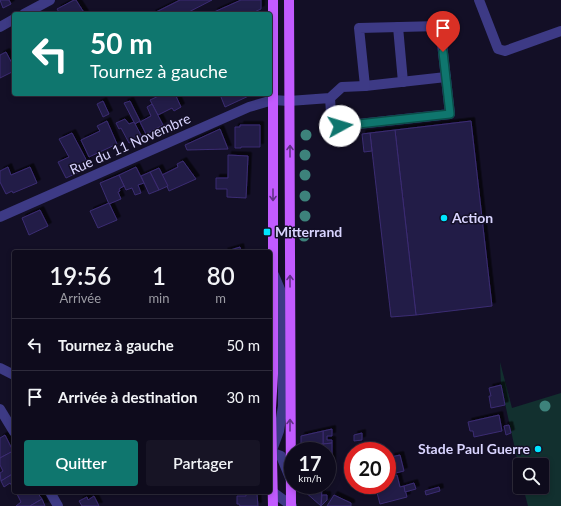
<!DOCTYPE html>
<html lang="fr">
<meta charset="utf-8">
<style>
body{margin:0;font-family:Lato,sans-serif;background:#171425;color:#f1f3f6;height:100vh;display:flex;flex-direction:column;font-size:15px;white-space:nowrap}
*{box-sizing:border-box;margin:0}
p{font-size:13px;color:#9b9ba3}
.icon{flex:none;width:22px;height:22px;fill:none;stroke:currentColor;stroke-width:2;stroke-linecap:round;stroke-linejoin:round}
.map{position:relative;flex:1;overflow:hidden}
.sheet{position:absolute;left:12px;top:250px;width:260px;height:244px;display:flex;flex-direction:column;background:#0e0b1c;border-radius:4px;box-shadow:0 2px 6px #0003,0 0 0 1px #2e2b3b}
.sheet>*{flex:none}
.guide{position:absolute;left:12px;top:12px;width:260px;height:84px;border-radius:4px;box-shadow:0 2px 6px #0003,0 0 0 1px #2e2b3b;background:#0f766e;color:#fff;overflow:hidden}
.fabs{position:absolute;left:513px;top:458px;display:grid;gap:8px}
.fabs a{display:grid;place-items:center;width:36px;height:36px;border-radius:4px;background:#0e0b1c;box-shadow:0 2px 6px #0003,0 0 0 1px #2e2b3b;font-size:20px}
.speed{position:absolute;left:284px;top:442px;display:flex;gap:8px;font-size:20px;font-weight:700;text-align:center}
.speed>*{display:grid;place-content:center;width:52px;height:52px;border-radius:50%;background:#0e0b1c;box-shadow:0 2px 6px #0003,0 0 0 1px #2e2b3b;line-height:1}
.speed small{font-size:10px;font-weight:400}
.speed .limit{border:6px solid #d22;background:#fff;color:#111}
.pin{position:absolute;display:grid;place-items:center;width:34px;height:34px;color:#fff;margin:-41px -17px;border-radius:50% 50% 50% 0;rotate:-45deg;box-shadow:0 0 4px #0007}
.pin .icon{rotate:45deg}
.me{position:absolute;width:44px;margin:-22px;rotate:84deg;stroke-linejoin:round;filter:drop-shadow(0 0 3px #0008)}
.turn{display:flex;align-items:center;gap:14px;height:84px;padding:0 12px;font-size:18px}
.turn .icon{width:52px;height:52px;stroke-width:2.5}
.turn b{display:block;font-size:28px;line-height:34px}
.eta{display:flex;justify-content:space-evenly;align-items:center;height:68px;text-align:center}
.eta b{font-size:24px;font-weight:600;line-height:28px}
.button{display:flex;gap:8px;margin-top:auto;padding:8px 12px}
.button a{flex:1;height:46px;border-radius:4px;background:#0f766e;color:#fff;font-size:16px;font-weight:600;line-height:46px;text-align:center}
.button a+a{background:#171425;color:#f1f3f6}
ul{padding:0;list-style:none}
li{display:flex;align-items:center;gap:12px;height:52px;padding:0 12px;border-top:1px solid #2e2b3b}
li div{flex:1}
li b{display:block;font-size:15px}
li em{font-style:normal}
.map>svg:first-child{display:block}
</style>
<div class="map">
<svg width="561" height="506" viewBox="0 0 561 506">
<defs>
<filter id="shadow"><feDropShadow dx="3.5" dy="-3.5" stdDeviation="0" flood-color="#0009"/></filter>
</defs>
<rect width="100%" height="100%" fill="#130f26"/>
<path fill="#12302f" d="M500 362 512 408 561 393V506H528L523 487H542V465H520V472L501 385Z"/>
<g fill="#241b47" stroke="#3b2d73" filter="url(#shadow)">
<path d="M0 0H9L11 4 3 8Z"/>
<path d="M74 0H76L85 14H60L57 9Z"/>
<path d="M180 0H212L185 14H152Z"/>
<path d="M241 0H261V9L250 14H215L214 12Z"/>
<path d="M6 52 14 67V71L0 78V55Z"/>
<path d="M163 94H175L181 107 174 111 172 108 158 115 150 100Z"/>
<path d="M227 94H253L225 107 221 97Z"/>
<path d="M103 101 109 114 103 117 97 104Z"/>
<path d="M130 101 140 121 135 124 124 103Z"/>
<path d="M152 104 163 125 146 134 140 122 151 116 147 107Z"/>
<path d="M125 119 129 124 134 122 142 137 129 143 121 128 119 129 116 123Z"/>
<path d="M107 121 117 144 89 157 81 140 100 131 97 126Z"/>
<path d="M471 121 492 306 416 315 395 130Z"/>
<path d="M240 125H260V147H241V148H235V127H240Z"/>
<path d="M220 129 228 149 187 150 185 145Z"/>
<path d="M395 130 416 315 391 317 370 133Z"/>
<path d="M72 133 90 167 66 178 58 162 69 157 59 139Z"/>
<path d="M370 133 372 151 364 152 362 134Z"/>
<path d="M228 155 248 156 246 198 227 197V189H216V178H228Z"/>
<path d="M183 161 196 179 169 191 162 175 178 167 177 164Z"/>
<path d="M8 167 11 175 30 167 37 183 13 193 12 191 6 194 0 182V171Z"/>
<path d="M136 167 144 183 138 185 141 193 135 195 132 188 126 190 119 175Z"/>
<path d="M159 168 168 186 159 190 150 172Z"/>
<path d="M150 172 159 190 149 194 141 176Z"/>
<path d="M119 175 124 186 119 189 120 191 118 192 121 199 109 204 100 183Z"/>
<path d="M109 203 117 220 98 228 90 211Z"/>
<path d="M40 210 48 226 29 235 22 218Z"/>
<path d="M240 247 241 252H224Z"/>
<path d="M501 385 505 405 491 408 489 396H491L489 388Z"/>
<path d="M499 415 502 431 474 437 473 431H470L468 422Z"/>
<path d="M509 425 511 433 506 435 504 426Z"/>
<path d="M332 429V436H327V440H332V443L323 444V431Z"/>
<path d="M323 431V444L301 446V436Z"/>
<path d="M362 433V440L354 441V435Z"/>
<path d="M5 435 13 451 0 458V438Z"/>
<path d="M332 443V455H327V451H323V444Z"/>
<path d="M323 444V451H301V446Z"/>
<path d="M13 451 14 473 1 481 0 473 3 471 0 465V458Z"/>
<rect x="327" y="455" width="5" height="11"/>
<path d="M400 455 404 471 387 475V464L392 462 391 457Z"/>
<rect x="327" y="466" width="5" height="10"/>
<path d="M14 473V489L10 483 4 487 1 481Z"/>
<path d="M397 475 400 487 404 486 407 497 380 504 375 485H387V478Z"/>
<path d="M414 483 416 489 405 492 404 486Z"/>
<path d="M302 485H322L321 506 304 491Z"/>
<path d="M439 487 440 491 426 495 425 491Z"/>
<path d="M16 492H37L42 499 30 506H16L21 502Z"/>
<path d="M246 493 257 494 258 506H240L239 504H237V496H246Z"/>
<path d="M322 495H327V500L321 506Z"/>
<path d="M334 495 351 503V506H327Z"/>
<path d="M94 496 99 506H82L79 501 87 497 88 500Z"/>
<path d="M42 499 45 506H30Z"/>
</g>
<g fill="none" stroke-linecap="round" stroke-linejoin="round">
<g stroke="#3d3a85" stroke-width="10">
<path d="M479 0 498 49 505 51 561 31"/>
<path d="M24 14 50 0"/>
<path d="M0 27 14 19"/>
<path d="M398 27 403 82"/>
<path d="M365 86 446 77"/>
<path d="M0 217 249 107 273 100 289 101 330 98 342 87 365 86 359 28 440 26 450 114 340 126 331 113 330 98"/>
<path d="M0 368 14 375"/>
<path d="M0 409 14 432"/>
<path d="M272 450 279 431 283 406 282 294 274 275"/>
<path d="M270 452 281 456 290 478"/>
<path d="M270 490 292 506"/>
<path d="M50 492 58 506"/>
</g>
<g stroke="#c25bff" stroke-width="10">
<path d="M289 0 291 506"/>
<path d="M273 506 271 408 273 374V0"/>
</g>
</g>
<g fill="#3d827b">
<circle cx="306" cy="135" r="5.5"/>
<circle cx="305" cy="155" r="5.5"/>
<circle cx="305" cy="175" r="5.5"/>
<circle cx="305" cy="196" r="5.5"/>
<circle cx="305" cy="216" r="5.5"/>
<circle cx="304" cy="236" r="5.5"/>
<circle cx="545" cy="406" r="5.5"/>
</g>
<defs><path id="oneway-shaft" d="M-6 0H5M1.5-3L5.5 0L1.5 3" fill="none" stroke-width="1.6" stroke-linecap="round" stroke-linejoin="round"/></defs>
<g stroke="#623188">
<use href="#oneway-shaft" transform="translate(290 151) rotate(-90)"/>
<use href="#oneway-shaft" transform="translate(273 195) rotate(90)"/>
<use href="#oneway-shaft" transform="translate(290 281) rotate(-90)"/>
<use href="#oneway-shaft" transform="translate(290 425) rotate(-90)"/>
</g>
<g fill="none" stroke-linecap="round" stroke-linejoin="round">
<defs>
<path id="route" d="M340 126 450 114 443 52"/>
</defs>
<use href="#route" stroke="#0a4d48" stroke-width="10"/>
<use href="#route" stroke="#0f766e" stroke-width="7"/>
</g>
<g fill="#00e5ff" stroke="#130f26" stroke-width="1.5">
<circle cx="444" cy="218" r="4"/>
<rect x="263" y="228" width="8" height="8" rx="2"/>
<circle cx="538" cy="449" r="4"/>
</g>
<g text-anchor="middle" stroke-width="3" stroke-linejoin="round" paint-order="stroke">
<g font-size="14" fill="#d9d4ff" stroke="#130f26">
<text transform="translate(130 144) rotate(-24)" y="5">Rue du 11 Novembre</text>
</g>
<g font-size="14" font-weight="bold" fill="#d9d4ff" stroke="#130f26" text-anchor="start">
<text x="452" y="223">Action</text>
<text x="275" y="237">Mitterrand</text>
<text x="530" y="454" text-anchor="end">Stade Paul Guerre</text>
</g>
</g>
</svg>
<div class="fabs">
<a><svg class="icon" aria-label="search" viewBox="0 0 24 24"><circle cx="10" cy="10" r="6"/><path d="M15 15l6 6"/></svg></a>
</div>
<div class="speed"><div>17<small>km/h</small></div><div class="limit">20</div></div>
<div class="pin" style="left:443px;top:52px;background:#d93025"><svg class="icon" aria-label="arrive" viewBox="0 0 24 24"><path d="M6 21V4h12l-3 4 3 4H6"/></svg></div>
<svg class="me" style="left:340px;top:126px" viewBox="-20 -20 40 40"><circle r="19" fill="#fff"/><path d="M0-13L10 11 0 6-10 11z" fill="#0f766e"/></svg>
<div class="guide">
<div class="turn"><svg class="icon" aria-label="left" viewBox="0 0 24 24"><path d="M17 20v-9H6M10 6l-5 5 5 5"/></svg><div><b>50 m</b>Tournez à gauche</div></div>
</div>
<section class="sheet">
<div class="eta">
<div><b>19:56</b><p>Arrivée</p></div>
<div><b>1</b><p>min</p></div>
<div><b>80</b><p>m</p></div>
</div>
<ul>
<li><svg class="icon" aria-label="left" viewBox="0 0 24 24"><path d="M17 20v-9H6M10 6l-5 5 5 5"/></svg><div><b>Tournez à gauche</b></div><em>50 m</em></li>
<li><svg class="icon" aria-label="arrive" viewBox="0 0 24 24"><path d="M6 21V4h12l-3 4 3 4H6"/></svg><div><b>Arrivée à destination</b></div><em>30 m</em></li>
</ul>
<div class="button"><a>Quitter</a><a>Partager</a></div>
</section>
</div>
